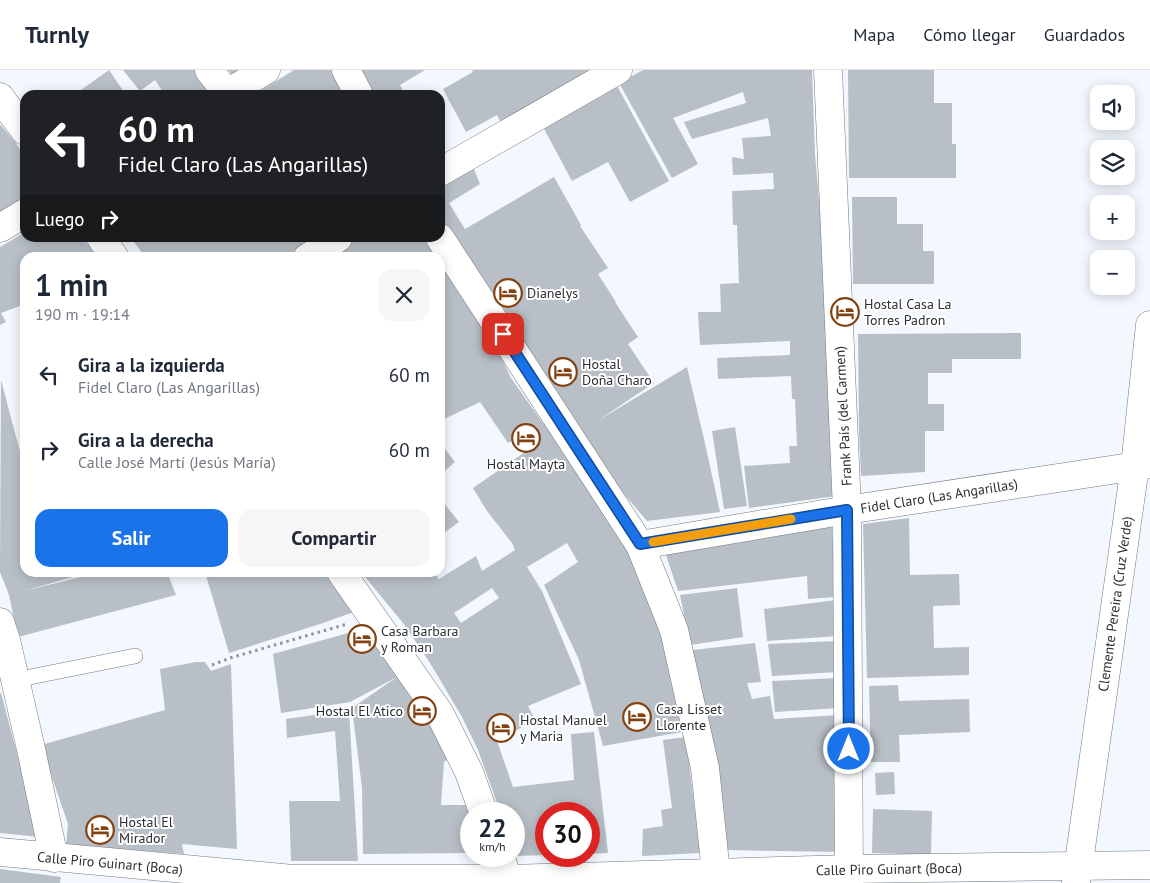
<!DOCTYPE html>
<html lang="es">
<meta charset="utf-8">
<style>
body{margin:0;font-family:"PT Sans",sans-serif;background:#f6f6f7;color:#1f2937;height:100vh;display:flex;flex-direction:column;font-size:19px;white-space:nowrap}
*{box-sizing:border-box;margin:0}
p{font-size:16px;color:#747a83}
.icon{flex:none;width:28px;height:28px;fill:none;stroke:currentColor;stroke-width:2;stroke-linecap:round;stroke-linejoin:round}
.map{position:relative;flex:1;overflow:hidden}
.drawer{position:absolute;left:20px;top:182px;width:425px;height:325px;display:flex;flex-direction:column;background:#fff;border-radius:15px;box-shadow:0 2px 12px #0003}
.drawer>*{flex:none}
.top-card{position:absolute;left:20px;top:20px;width:425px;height:152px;border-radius:15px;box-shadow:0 2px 12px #0003;background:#202124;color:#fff;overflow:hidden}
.controls{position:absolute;left:1090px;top:15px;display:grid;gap:10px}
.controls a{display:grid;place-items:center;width:45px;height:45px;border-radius:10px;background:#fff;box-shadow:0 2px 12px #0003;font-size:25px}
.speed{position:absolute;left:460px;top:732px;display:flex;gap:10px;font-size:25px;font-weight:700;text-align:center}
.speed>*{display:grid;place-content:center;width:65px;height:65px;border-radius:50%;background:#fff;box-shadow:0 2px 12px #0003;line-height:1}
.speed small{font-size:12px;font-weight:400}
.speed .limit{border:8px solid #d22;background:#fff;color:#111}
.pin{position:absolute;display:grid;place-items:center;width:42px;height:42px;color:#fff;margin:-21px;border-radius:10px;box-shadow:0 2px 8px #0006}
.me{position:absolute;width:55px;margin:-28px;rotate:0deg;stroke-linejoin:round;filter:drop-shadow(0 0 4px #0008)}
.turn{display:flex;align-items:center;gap:18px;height:105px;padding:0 15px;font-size:22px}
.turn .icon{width:65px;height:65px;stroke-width:2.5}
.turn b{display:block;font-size:35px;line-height:42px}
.then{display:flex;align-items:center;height:48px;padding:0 15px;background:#0003;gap:10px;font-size:19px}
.round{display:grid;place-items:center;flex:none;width:52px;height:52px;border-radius:15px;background:#f6f6f7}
.head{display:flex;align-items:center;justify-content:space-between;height:85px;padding:0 15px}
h1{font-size:30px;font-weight:700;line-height:38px}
.action{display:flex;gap:10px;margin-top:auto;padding:10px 15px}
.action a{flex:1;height:58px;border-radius:15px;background:#1a73e8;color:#fff;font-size:20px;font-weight:700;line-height:58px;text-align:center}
.action a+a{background:#f6f6f7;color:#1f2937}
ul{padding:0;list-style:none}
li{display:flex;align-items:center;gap:15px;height:75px;padding:0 15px}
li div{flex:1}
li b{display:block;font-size:19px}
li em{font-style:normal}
header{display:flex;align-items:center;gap:30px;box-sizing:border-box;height:70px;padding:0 25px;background:#fff;border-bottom:1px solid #e0e1e3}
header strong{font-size:24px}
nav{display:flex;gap:28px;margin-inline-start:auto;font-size:18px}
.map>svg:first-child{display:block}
</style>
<header>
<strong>Turnly</strong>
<nav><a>Mapa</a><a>Cómo llegar</a><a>Guardados</a></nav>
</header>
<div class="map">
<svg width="1150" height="813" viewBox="0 0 1150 813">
<rect width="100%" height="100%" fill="#f2f8fe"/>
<g fill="#b8bfc6" fill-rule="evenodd">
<path d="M109 0 126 25H74Z"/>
<path d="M123 0H195L210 22 206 25H165L155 10 140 21Z"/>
<path d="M228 0H240L232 5Z"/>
<path d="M294 0H331L344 25H254Z"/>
<path d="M360 0H425L400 15 405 25H374Z"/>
<path d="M472 0H600L503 57 497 45 466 62 443 19 473 2Z"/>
<path d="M643 0H812L815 84 821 152 836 426 749 438 744 396 790 393 789 376H797L795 329H792L791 306 718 309 717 288 790 285V271L700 275 698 242H721L720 214 739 213 737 155H733L732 121 774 119 773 103 733 105 732 87 744 89 742 68 771 66 768 48 692 69 684 52 746 33 743 22 673 48 698 94 672 108 619 13Z"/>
<path d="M848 0H934V33H952V74H956V108H849Z"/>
<path d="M616 14 669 111 630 132 608 92 572 111 542 55Z"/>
<path d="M0 54 15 72 25 86V129L0 145Z"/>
<path d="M474 99 480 114 449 133 465 159 554 107 581 155 580 156 608 198 598 204 616 232H615L638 267 628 274 654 313 597 351 687 297 704 369 720 442 647 451 618 417 440 151V117Z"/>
<path d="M852 127H897V154H923V181H934V214H853Z"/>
<path d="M25 162V168H83L98 188H25V234L1 243 6 252 0 255V177Z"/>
<path d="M131 168H314L284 188H146Z"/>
<path d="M358 168H427L492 268 511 308 542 352 567 382 621 465 645 517 662 570 682 662 603 676 579 590 544 515 578 492 567 473 527 497 542 521 581 614 528 636 535 650 497 671 513 717 574 710 571 664 594 662 608 783 589 784V744H546V785L517 786 514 778V744H501L478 680 462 647 430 593 403 553 361 502H434L439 509 476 486 482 501 515 480 512 473 487 441 473 418 525 382 519 367 508 373 480 332 440 351V188H331ZM492 518 499 528 461 553 454 543Z"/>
<path d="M1021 263V289H952V303H928V334H944V361H925V402L861 406 859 362 858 264Z"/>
<path d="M1 310 23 393 25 392V502L87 503 24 521 101 502H167L176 525 18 567 9 525 0 502Z"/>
<path d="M735 357 747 436 724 439 712 361Z"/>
<path d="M440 372 455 392 440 405Z"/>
<path d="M440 428 459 452 440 466Z"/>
<path d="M909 448 910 505 959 504 960 535 933 536 934 578 969 577V605L867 608 863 454Z"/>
<path d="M832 457 836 527 808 529 807 506 678 521 663 476Z"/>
<path d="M205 502H328L354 542 323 553 229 583Z"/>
<path d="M737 518 743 567 690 575 680 525Z"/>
<path d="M837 530 838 566 767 571 764 539Z"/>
<path d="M366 558 398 606 450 688 444 692 441 735H470L471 744V783L363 784 362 718 352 638 397 607 350 632 281 643 273 584Z"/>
<path d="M837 571V602L772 606 768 574Z"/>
<path d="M755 573 761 612 747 613 752 629 770 626 774 649 839 645 841 782 726 780 693 580Z"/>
<path d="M196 592H205L211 601 231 594 237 779 182 774 184 784 66 775 68 754 41 675 165 640 160 599Z"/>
<path d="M838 608 839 638 775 642 772 611Z"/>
<path d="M898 615 899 631 969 629 970 662 899 665 900 692H871L869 616Z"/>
<path d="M0 623H1L39 767 0 763Z"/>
<path d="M349 640 358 791H291L289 731H340L335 661 287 668 286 649Z"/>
<path d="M686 667 700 783 642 786 643 759 663 756 661 740 672 738 663 670Z"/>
<path d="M894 702 895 724 876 725 875 703Z"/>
<path d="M873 739 932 741 931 785 872 783Z"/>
<path d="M0 799 61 807 60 813H0Z"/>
</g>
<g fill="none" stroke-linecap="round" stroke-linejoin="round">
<defs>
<path id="service" d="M15 610 135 586"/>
<g id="minor">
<path d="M209 0 227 23"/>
<path d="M346 0 359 25"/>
<path d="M828 0 847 440 849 813"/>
<path d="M224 25 266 0"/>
<path d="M0 27 25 61"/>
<path d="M440 102 618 0"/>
<path d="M0 158 25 143"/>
<path d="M101 168 115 188"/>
<path d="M440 168 640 475 674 560 705 698 716 803"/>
<path d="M307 188 338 168"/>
<path d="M640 475 847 440 1150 394"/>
<path d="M341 502 440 644 469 702 484 744"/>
<path d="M0 552 6 570 31 679 54 788"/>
<path d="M0 782 293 809H508L849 799 1150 795"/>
<path d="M500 786 508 809V813"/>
<path d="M1076 813 1135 396 1150 255"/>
</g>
</defs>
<use href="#service" stroke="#737980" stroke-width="16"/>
<use href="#minor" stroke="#737980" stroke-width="29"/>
<path stroke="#909499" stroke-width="3" stroke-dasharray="2.5 4" stroke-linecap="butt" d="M212 595 230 588 347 554"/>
<use href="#service" stroke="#fff" stroke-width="15"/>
<use href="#minor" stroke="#fff" stroke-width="28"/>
</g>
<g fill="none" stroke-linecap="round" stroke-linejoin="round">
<defs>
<path id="route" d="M503 264 640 474 847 440 849 679"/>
</defs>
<use href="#route" stroke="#114b97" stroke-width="12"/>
<use href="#route" stroke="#1a73e8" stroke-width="9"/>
<path stroke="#f59e0b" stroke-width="9" d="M653 472 791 449"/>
</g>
<defs>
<symbol id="hotel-ring" viewBox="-11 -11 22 22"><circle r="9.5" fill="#fff" stroke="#854211" stroke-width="1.5"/><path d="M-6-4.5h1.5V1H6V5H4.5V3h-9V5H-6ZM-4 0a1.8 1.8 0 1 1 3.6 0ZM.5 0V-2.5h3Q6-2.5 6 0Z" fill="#854211"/></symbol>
</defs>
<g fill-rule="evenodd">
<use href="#hotel-ring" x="492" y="207" width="32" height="32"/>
<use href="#hotel-ring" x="829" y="226" width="32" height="32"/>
<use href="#hotel-ring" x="547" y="286" width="32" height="32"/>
<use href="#hotel-ring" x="510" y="352" width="32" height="32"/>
<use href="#hotel-ring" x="346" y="553" width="32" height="32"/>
<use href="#hotel-ring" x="406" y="625" width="32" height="32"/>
<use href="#hotel-ring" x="621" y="631" width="32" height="32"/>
<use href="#hotel-ring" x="485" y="642" width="32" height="32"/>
<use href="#hotel-ring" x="84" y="744" width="32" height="32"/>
</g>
<g text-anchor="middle" stroke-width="4" stroke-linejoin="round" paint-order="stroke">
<g font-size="14" fill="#2d2f32" stroke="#fff" text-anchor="start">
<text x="527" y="228">Dianelys</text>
<text x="864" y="239">Hostal Casa La<tspan x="864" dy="16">Torres Padron</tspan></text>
<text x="582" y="299">Hostal<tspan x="582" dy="16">Doña Charo</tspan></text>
<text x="526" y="399" text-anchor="middle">Hostal Mayta</text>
<text x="381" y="566">Casa Barbara<tspan x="381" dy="16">y Roman</tspan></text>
<text x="656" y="644">Casa Lisset<tspan x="656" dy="16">Llorente</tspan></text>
<text x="403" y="646" text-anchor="end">Hostal El Atico</text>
<text x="520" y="655">Hostal Manuel<tspan x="520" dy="16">y Maria</tspan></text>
<text x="119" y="757">Hostal El<tspan x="119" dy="16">Mirador</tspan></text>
</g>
<g font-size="14" fill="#2d2f32" stroke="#fff">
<text transform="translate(843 346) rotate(-93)" y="5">Frank País (del Carmen)</text>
<text transform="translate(939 426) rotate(-9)" y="5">Fidel Claro (Las Angarillas)</text>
<text transform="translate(1115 534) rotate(-82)" y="5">Clemente Pereira (Cruz Verde)</text>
<text transform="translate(110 793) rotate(5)" y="5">Calle Piro Guinart (Boca)</text>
<text transform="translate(889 799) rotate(-1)" y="5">Calle Piro Guinart (Boca)</text>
</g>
</g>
</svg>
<div class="controls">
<a><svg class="icon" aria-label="sound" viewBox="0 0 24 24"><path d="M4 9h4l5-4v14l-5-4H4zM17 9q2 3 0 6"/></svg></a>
<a><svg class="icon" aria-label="layers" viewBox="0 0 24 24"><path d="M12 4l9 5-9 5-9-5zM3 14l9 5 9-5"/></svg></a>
<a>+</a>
<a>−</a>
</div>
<div class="speed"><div>22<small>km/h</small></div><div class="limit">30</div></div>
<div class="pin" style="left:503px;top:264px;background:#d93025"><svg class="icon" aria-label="arrive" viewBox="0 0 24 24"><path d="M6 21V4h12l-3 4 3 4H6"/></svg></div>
<svg class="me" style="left:849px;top:679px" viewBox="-20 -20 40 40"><circle r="17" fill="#1a73e8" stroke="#fff" stroke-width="3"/><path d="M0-11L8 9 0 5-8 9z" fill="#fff"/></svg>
<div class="top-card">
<div class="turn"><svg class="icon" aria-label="left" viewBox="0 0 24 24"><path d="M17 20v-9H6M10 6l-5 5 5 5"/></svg><div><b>60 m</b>Fidel Claro (Las Angarillas)</div></div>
<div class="then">Luego<svg class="icon" aria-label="right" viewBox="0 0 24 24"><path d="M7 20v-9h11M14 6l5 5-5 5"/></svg></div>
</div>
<section class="drawer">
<div class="head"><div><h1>1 min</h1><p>190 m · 19:14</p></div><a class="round"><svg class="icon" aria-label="close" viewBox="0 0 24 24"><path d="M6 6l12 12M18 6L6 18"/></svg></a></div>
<ul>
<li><svg class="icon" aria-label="left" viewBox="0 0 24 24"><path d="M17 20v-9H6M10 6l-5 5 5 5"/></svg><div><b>Gira a la izquierda</b><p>Fidel Claro (Las Angarillas)</p></div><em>60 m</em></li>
<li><svg class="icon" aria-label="right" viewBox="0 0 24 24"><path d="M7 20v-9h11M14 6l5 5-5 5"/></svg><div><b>Gira a la derecha</b><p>Calle José Martí (Jesús María)</p></div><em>60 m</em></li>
</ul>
<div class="action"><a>Salir</a><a>Compartir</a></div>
</section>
</div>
